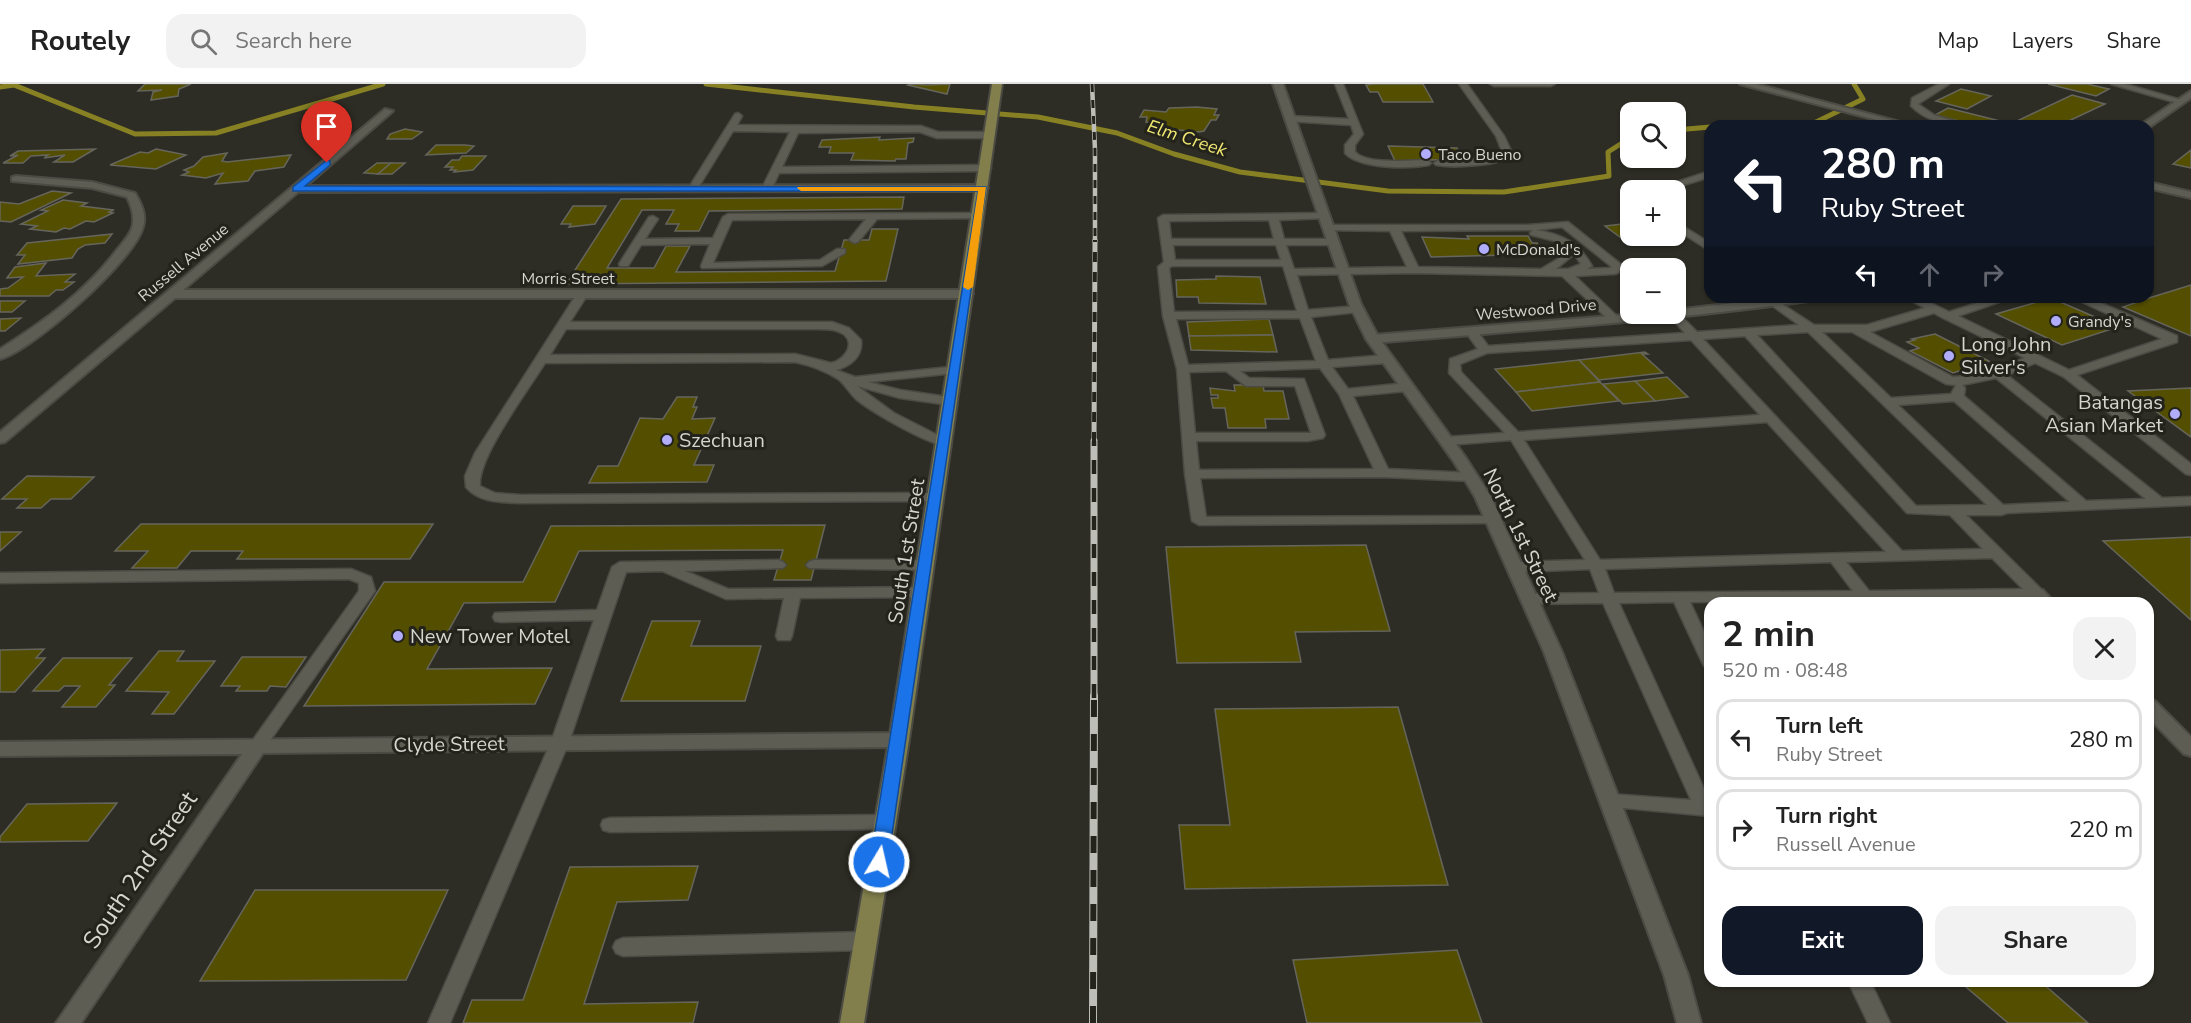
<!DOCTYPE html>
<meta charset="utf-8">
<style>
body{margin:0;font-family:"Nunito Sans",sans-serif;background:#f2f2f2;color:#222;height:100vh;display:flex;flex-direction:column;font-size:22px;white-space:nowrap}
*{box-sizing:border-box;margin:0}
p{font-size:20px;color:#767676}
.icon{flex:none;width:33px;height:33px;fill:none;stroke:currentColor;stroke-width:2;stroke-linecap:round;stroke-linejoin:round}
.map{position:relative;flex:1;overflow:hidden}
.panel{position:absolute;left:1704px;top:513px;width:450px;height:390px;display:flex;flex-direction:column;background:#fff;border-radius:18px;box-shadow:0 2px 4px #0004}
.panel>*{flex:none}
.guide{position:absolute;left:1704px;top:36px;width:450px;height:183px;border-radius:18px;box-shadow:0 2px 4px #0004;background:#111827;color:#fff;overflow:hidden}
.buttons{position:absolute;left:1620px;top:18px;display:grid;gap:12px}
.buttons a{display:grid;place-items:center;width:66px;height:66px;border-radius:12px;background:#fff;box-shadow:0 2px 4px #0004;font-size:30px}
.pin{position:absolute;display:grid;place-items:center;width:51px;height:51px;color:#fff;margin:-62px -26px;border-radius:50% 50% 50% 0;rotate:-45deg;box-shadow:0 0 6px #0007}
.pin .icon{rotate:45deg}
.me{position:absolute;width:66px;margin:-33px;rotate:9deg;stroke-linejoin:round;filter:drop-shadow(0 0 4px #0008)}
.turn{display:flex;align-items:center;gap:21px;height:126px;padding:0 18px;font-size:27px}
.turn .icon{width:78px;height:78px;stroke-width:2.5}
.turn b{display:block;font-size:42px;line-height:51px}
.lanes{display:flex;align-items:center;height:57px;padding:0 18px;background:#0003;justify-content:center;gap:30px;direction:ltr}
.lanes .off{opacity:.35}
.round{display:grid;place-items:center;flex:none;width:63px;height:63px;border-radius:18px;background:#f2f2f2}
.overview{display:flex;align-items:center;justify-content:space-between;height:102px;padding:0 18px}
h1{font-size:36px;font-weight:700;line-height:45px}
.cta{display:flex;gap:12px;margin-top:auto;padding:12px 18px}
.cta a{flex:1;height:69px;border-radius:18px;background:#111827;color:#fff;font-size:24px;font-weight:700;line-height:69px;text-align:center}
.cta a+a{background:#f2f2f2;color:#222}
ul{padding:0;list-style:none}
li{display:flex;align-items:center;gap:18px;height:81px;margin:0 12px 9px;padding:0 6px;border:3px solid #e0e0e0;border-radius:18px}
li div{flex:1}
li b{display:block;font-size:22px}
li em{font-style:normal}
header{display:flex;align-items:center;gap:36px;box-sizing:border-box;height:84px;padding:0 30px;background:#fff;border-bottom:2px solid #e0e0e0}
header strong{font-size:28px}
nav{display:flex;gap:33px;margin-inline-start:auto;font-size:21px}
.search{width:420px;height:54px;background:#f2f2f2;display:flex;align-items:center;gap:15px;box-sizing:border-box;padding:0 21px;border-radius:18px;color:#767676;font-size:22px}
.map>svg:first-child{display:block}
</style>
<header>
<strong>Routely</strong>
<div class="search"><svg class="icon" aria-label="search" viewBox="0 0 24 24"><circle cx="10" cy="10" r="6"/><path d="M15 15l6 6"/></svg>Search here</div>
<nav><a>Map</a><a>Layers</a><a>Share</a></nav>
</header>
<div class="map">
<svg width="2191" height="939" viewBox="0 0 2191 939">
<rect width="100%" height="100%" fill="#2d2d25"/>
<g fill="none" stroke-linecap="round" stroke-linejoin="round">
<g stroke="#878124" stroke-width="5">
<path d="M706 0 914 23 1038 33 1117 49 1174 70 1240 88 1388 107 1504 108 1609 92 1608 68 1630 54"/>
<path d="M0 3 14 1 135 50 216 49 383 0"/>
<path d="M1778 42H1808L1863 15 1854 0"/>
<path d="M1676 46 1710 43"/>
</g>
</g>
<g fill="#544f00" stroke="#66655c" stroke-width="1.5">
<path d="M145 0H191L179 5 178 12 151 16 153 8 162 6 138 7Z"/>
<path d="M911 0 927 1 950 0 947 10 908 1Z"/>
<path d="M1374 0H1423L1433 18H1383L1378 8H1370L1366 1Z"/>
<path d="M2048 0H2087L2109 5 2096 12Z"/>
<path d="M1961 5 1991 12 1967 25 1936 17Z"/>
<path d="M2072 11 2105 20 2058 42H2041L2019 36Z"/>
<path d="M1197 23 1217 25 1214 31H1219L1216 36H1211L1204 47 1199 48 1167 45 1168 44 1162 43 1164 40 1146 38 1147 33H1140L1144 26 1166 28 1169 24Z"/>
<path d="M1948 24 2020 42H1978L1935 31Z"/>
<path d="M405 45 422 48 412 55H387L390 50Z"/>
<path d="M880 53 879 56 914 54 913 58 908 59 906 75H896L895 77 851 76 854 69H829L831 63H819L822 56Z"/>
<path d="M436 61H465L474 62 466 69 426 71Z"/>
<path d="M1388 62 1457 64 1464 75 1395 77Z"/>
<path d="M95 65 73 78H54L65 71 44 74 48 71 31 72 23 79H3L18 71 10 72 18 67Z"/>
<path d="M156 65 186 71 156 85 110 81 140 68 148 69Z"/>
<path d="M2191 66V84L2173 80Z"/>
<path d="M227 69 222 77 227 78 291 71 284 83 255 87 248 97 215 100 223 89 206 94 182 91 189 88 184 86 194 82 203 73Z"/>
<path d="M462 72H486L473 86 454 88 456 86H450L453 83H445L452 76H459Z"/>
<path d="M377 79H391L378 90 364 89Z"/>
<path d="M391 79H405L392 90H378Z"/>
<path d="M52 107 71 109 11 138 0 137V118L19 120Z"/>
<path d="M904 113 902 125 709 127 699 147H675L679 140H666L674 126H642L607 184H654L666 162H690L676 188 835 187 844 156H869L872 145H898L886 197 566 200 621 115Z"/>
<path d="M63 116 87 119 81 122 114 126 109 128 113 129 94 138 86 137 70 145 64 144 56 148 30 145 37 142 21 140 48 127 41 126Z"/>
<path d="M573 122H606L595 140 569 143 571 140H561Z"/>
<path d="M1630 139V152H1664L1624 156 1605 142Z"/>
<path d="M112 150 105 159 85 161 78 165 72 174 18 180 25 171H17L27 159Z"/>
<path d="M1467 152H1528L1532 159H1537L1544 170 1431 173 1422 153 1469 155Z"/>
<path d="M46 179 36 192 75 190 65 198H74L63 206H56L49 212H0V205L8 204 23 193 7 194 15 183Z"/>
<path d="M1216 192 1260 193 1266 220 1199 219 1198 213H1177L1176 196 1216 195Z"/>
<path d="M2191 201V252L2123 223 2149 214Z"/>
<path d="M2051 214 2118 243 2062 261 1996 230Z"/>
<path d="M0 217H25L12 228H0Z"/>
<path d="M21 234 5 247H0V235Z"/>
<path d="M1269 235 1273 251 1189 252 1187 238Z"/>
<path d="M1935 250 1989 277 1953 289 1910 267 1919 264 1907 258 1915 256 1912 255Z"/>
<path d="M1273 251 1277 268 1191 266 1189 252Z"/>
<path d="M1645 268 1648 270H1642L1663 289 1599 296 1579 276Z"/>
<path d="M1579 276 1600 298 1516 308 1495 285Z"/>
<path d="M1667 293 1688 313 1655 317 1635 297Z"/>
<path d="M1635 297 1655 317 1623 320 1603 300Z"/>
<path d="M1600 298 1619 317 1532 327 1516 308Z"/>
<path d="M1234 301H1263L1264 307H1283L1289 335H1265L1266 344H1228L1225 324H1213L1211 314H1218V311H1211L1210 304 1235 307Z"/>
<path d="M2191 304V353L2128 307Z"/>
<path d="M677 313H697L693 323H697L692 335 715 334 694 381H714L707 398 589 399 598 382H618L640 334 663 335Z"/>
<path d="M27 392 94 393 71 415H51L41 424H17L27 415H2Z"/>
<path d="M141 440H433L410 475H237L243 467H191L177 484H132L148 467H115Z"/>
<path d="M825 441 811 496H774L783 466 579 467 555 518 464 519 427 585 552 584 535 620 304 622 384 498H523L551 442Z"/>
<path d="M0 448H21L0 467Z"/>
<path d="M2191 453V536L2103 457Z"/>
<path d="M1366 461 1390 547 1295 548 1301 578 1177 579 1166 463Z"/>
<path d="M652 537H700L691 562H761L745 617H621Z"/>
<path d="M44 565 36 574H45L15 608H0V566Z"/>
<path d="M159 567H184L177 577H215L174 630H152L169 608 126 607Z"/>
<path d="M242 573H306L286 603 270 602 267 607H236L240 602H221Z"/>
<path d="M63 574H132L109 601H115L96 623H62L80 602H64L59 607H33Z"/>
<path d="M1398 623 1448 801 1185 805 1179 741H1230L1215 625Z"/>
<path d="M117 719 88 757 0 758V753L27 720Z"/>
<path d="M698 782 688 816 617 818 584 920 698 918 693 939H463L472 916H523L570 783Z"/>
<path d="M255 806H448L406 896 200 897Z"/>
<path d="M1457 866 1482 939H1307L1293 876Z"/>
<path d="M1959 897H2040L2088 939H2008Z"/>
</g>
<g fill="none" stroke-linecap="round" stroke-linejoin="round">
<defs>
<g id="service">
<path d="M1335 0H1343L1363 50 1355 61V68C1367 81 1409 76 1426 76L1431 79 1429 81C1409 85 1359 85 1345 69V61L1354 50 1351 41 1287 37 1286 35 1290 32 1349 35Z"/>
<path d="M1459 0H1467L1504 52 1513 71C1500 82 1453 84 1436 81L1434 79 1439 76 1497 73 1503 70 1496 52Z"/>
<path d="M1490 0H1555L1551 2H1494Z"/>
<path d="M1939 0H1949L1918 20 1934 31 1971 42C1949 42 1927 38 1911 22L1912 14Z"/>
<path d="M2111 0H2125L2185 17 2181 20Z"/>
<path d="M738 29 742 32 737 41 921 42 938 48H989L993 51 989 54H937L920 48 798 49 782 83 986 81 991 84 986 87 779 89 772 104 767 107 762 104 790 48 733 47 696 107H690L688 105 735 30Z"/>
<path d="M1710 87V93L1667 106H1653Z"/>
<path d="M978 129 983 132 982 134 877 135 858 158 854 159 849 156 866 135 732 136 713 179 820 176 837 165H845V169L822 182 702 184 701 182 710 160 641 161 628 182H620L619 180 649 133 653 132 658 135 645 155 713 154 723 133 728 130Z"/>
<path d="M1323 129 1328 132 1327 134 1279 136 1284 155H1333L1338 158 1333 161H1286L1294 185 1407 183 1390 147 1324 146V142L1328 141H1527L1568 138 1623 182 1618 189 1614 190 1575 192 1620 235 1614 238 1610 237 1562 192 1414 189 1297 191 1308 226 1358 222 1364 225 1358 228 1311 233 1328 276 1386 271 1392 275 1386 279 1332 283 1348 305 1407 299 1413 303 1407 307 1353 312 1388 385 1471 389 1478 393 1471 397 1383 393 1200 394 1206 433 1493 432 1498 433 1500 436 1498 439 1199 441 1192 437 1185 390 1177 285 1163 232 1158 183 1164 178 1158 134 1163 131ZM1269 136 1274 155H1171L1169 137ZM1562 143 1612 183 1610 184 1587 185 1592 182C1579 159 1562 150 1536 146ZM1533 146 1530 149 1531 151 1555 157 1568 164 1558 175 1541 185 1418 183 1401 147ZM1173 161H1276L1281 176H1175ZM1574 170 1581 180 1568 185H1556ZM1172 182H1283L1297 227 1174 228 1169 184ZM1300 234 1316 277 1188 281 1176 235ZM1320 284 1339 310 1374 385 1199 386 1196 357H1308L1323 354 1325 351 1304 295 1249 294 1240 287ZM1226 287 1246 302H1295L1311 349H1195L1189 288Z"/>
<path d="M1676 138 1710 159V167L1676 145Z"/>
<path d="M582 207 588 210 570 238H832L849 244 861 256C863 272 851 282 836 286L855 293 959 282 961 285 959 288 955 289 868 298 900 306 955 314 956 317 955 320 950 321 900 314 857 302 894 329 951 358 949 361C934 365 871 327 857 316 850 310 845 300 838 295 826 287 809 281 795 278L545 279C529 305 477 374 480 402L495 409 521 411 936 409 943 413 936 417 521 419C502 418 479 419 466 403L465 392 475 369 578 208ZM566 245H818C824 245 831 245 837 247 858 254 848 275 831 279L795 270 550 271Z"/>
<path d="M1904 213H1919L1949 228 1996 213H2014L1958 232 2069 286 2162 255 2071 213H2087L2177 252V258L2077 291 2191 380V391L2186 390 2064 293 2035 279 2007 291 2162 414 2191 413V421L2007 429 2001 431H1966L2043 507 2045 510 2043 513 2037 515 1690 518 1710 561V584L1704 582 1702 578 1674 518 1619 519 1710 718V732L1603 722 1601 717 1603 712 1610 710 1691 716 1603 519 1529 520 1521 515 1529 510 1599 509 1590 485 1515 488 1507 483 1515 478 1585 476 1511 356 1447 361 1440 357 1447 353 1505 349 1449 289 1450 275 1478 265 1465 247 1467 244H1475L1488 262 1685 249 1668 230H1676V227L1697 248 1799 241 1770 220 1768 218 1774 215 1814 241H1867L1925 224ZM1934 229 1943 234 2025 274 1981 291 1953 293 1870 248ZM1808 248 1987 421 1916 422 1757 251ZM1822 248H1852L1946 300 1956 301 1951 310 1891 314ZM1745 252 1907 429 1950 431 1983 465 1902 467 1703 255ZM1691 256 1760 331 1518 348 1461 288 1460 280 1487 269ZM1996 294 2146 415 2086 417 1964 312 1965 304 1962 301ZM1954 317 2070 418 2003 421 1898 321ZM1767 338 1886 468 1600 476 1524 356ZM1992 474 2023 505 1869 507 1846 478ZM1831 478 1853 507 1614 509 1605 485Z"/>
<path d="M778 476 783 478 786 481 783 484 685 487 728 505 921 503 929 508 921 513 800 514 792 552 790 556H778L776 552 784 514 726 515 662 487 626 488 569 658 450 939H428L551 658 594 536 501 538 495 537 493 533 495 529 597 526 612 483 620 478Z"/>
<path d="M814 476H925L933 481 925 486 809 484 806 481 809 478Z"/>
<path d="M351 485 371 493 375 507 262 668 256 670 250 668 247 664 250 660 359 507V499L349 495 0 499V489Z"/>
<path d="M885 731 892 733 894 738 892 743 885 745 610 748 603 746 601 741 603 736 610 734Z"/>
<path d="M866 848 873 851 876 857 873 863 866 866 623 872 616 869 613 863 616 857 623 854Z"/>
<path d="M1848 897H1870L1890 939H1868Z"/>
</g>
<g id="minor">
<path d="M2191 7V14L2148 44 2139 42Z"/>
<path d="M385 25 393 27 306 102 983 101 988 104 983 107 298 108 183 206H967L973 210 967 214H175L5 358 0 359V348Z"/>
<path d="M16 92 92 98 135 109C141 119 147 131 143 143 135 176 32 267 0 275V265C43 238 85 208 116 167 121 160 129 153 132 144 135 134 132 123 127 113L92 104 12 97V93Z"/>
<path d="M1782 213H1815L1809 217C1664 237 1519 247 1373 259L1366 255 1373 251 1635 230H1676V226Z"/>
<path d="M2037 505 2043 506 2055 519H2036L2028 510 2031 506Z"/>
<path d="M2148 615 2155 617 2191 653V672L2184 670 2148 633Z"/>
<path d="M899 649 906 651 909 656 906 661 899 663 263 669 81 939H56L242 670 0 672V658Z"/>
</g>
<g id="secondary">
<path d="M1273 0H1283L1361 220 1379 254 1466 374 1491 413 1562 568 1688 891 1701 939H1677L1664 891 1544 568 1475 413 1454 378 1366 255 1349 220Z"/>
<path d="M1740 0H1756L1915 42H1899Z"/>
<path d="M2148 98 2191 108V114L2148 104Z"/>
</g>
<path id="primary" d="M992 0H1002L909 656 864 939H840L889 656Z"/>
</defs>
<use href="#service" stroke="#4b4b44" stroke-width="3"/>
<use href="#minor" stroke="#4b4b44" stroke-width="4"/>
<use href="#secondary" stroke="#4b4b44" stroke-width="4"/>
<use href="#primary" stroke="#4b4b44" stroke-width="4"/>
<use href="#service" fill="#5d5d54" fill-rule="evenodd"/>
<use href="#minor" fill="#5d5d54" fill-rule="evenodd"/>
<use href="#secondary" fill="#5d5d54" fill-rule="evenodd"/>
<use href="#primary" fill="#827f4c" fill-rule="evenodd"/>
<defs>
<path id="rail-far3" d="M1092 0 1095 66V158"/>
<path id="rail-far2" d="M1094 358 1095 156"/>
<path id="rail-far1" d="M1094 614V357"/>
<path id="rail" d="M1093 939 1094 612"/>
</defs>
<use href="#rail-far3" stroke="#bebeb8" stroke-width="4.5"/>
<use href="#rail-far2" stroke="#bebeb8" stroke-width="5"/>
<use href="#rail-far1" stroke="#bebeb8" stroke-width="7"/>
<use href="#rail" stroke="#bebeb8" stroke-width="8"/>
<use href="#rail-far3" stroke="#23231b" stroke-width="3" stroke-dasharray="8" stroke-linecap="butt"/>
<use href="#rail-far2" stroke="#23231b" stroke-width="4" stroke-dasharray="10" stroke-linecap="butt"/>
<use href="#rail-far1" stroke="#23231b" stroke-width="4.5" stroke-dasharray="14" stroke-linecap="butt"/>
<use href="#rail" stroke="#23231b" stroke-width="6" stroke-dasharray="17" stroke-linecap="butt"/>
</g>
<path fill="#1a73e8" stroke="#114b97" stroke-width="1.5" d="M327 76 330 77V81L305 102 986 103 888 778 885 783 879 785 872 783 870 778 978 107H293V103Z"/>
<path fill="#f59e0b" d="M798 103H986L973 203 968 206 963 203 978 107H801L797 104Z"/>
<g fill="#b1adfa" stroke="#23231b" stroke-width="2">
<circle cx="1426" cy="70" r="6"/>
<circle cx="1484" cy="165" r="6"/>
<circle cx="2056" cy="237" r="6"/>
<circle cx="1949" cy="272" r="6"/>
<circle cx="2175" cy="330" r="6"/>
<circle cx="667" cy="356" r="6"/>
<circle cx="398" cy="552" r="6"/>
</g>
<g text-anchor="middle" stroke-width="6" stroke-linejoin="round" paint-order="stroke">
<g font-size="16" fill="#d6d6d0" stroke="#23231b" text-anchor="start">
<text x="1438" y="76">Taco Bueno</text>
<text x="1496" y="171">McDonald's</text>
<text x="2068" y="243">Grandy's</text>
</g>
<g font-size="16" fill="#d6d6d0" stroke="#23231b">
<text transform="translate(183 178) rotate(-40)" y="6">Russell Avenue</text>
<text x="568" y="200">Morris Street</text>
<text transform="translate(1536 225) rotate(-5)" y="6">Westwood Drive</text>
</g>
<g font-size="18" font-style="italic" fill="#f1e972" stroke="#23231b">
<text transform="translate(1187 54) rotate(18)" y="6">Elm Creek</text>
</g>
<g font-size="20" fill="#d6d6d0" stroke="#23231b" text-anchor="start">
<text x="1961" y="267">Long John<tspan x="1961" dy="23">Silver's</tspan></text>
<text x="2163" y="325" text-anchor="end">Batangas<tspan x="2163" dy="23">Asian Market</tspan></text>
<text x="679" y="363">Szechuan</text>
<text x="410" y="559">New Tower Motel</text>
</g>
<g font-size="20" fill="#d6d6d0" stroke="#23231b">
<text transform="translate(1521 451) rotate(64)" y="7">North 1st Street</text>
<text transform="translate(906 467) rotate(-81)" y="7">South 1st Street</text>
<text transform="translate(449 660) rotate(-1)" y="7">Clyde Street</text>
</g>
<g font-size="24" fill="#d6d6d0" stroke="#23231b">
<text transform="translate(140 786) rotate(-56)" y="8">South 2nd Street</text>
</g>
</g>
</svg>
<div class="buttons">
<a><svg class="icon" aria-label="search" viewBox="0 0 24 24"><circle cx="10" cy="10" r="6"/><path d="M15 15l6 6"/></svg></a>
<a>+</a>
<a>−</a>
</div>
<div class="pin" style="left:327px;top:79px;background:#d93025"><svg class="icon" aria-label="arrive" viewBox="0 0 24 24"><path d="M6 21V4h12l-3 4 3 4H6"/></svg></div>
<svg class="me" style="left:879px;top:778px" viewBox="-20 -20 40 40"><circle r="17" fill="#1a73e8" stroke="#fff" stroke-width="3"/><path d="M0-11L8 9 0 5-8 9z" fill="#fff"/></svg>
<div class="guide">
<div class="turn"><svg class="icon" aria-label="left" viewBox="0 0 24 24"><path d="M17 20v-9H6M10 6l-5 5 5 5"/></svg><div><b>280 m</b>Ruby Street</div></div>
<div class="lanes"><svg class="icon" aria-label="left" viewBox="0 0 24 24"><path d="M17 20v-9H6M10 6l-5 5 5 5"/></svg><svg class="icon off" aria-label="ahead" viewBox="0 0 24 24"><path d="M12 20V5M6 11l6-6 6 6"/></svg><svg class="icon off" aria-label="right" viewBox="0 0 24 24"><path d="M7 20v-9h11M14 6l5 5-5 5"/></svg></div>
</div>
<section class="panel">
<div class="overview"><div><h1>2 min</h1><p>520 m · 08:48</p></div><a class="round"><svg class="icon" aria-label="close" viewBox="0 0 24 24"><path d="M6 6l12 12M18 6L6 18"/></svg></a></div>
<ul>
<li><svg class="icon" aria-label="left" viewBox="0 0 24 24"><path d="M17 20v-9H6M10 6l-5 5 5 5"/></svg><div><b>Turn left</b><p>Ruby Street</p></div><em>280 m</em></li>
<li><svg class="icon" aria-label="right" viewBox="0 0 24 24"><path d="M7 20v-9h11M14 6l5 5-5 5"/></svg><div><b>Turn right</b><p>Russell Avenue</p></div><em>220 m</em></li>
</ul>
<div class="cta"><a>Exit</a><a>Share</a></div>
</section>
</div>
